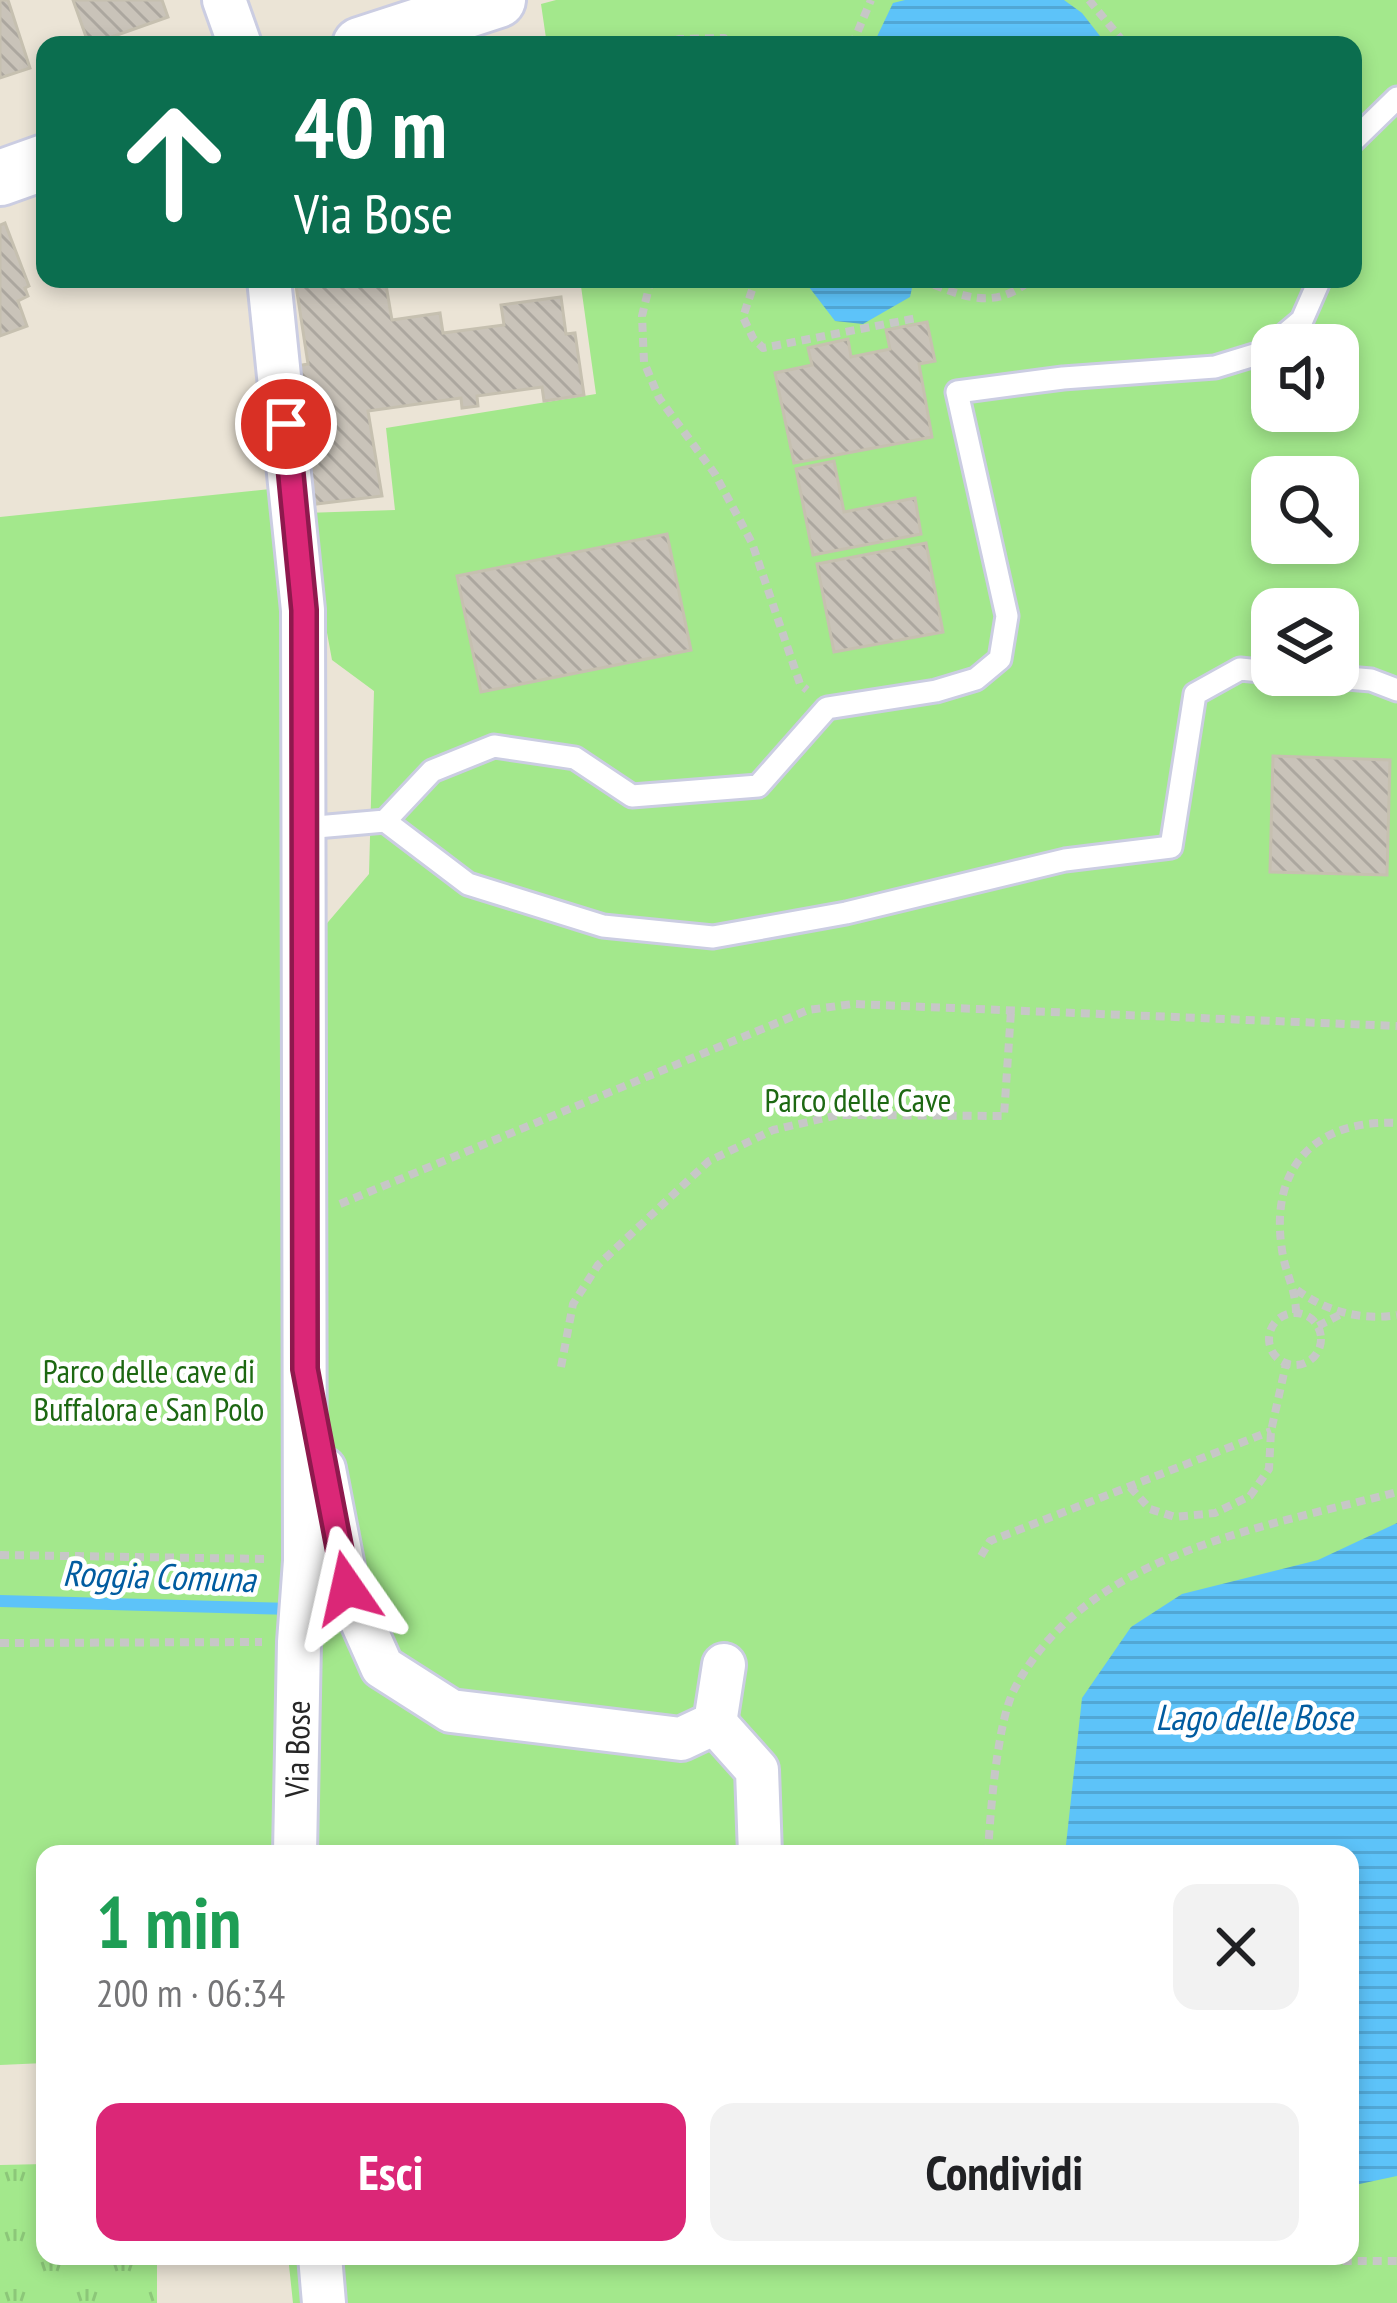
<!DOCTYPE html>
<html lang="it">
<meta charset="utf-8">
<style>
body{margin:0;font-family:"PT Sans Narrow",sans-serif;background:#f2f2f2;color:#202124;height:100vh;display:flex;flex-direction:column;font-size:45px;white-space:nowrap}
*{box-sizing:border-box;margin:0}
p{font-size:39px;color:#757577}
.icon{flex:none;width:66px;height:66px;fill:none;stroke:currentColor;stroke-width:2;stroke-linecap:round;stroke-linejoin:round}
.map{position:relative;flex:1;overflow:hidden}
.side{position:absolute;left:36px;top:1845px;width:1323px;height:420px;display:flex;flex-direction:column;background:#fff;border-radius:24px;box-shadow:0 6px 18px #0003}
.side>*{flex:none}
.banner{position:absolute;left:36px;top:36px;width:1326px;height:252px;border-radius:24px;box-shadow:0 6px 18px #0003;background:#0b6e4f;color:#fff;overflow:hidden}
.fabs{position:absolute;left:1251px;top:324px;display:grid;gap:24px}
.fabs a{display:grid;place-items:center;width:108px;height:108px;border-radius:24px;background:#fff;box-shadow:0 6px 18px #0003;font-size:60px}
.pin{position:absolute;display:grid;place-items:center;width:102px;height:102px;color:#fff;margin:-51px;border:6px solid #fff;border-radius:50%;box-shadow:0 3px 12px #0007}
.me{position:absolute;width:132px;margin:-66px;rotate:349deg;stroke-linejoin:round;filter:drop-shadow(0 0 9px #0008)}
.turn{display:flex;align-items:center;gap:42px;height:252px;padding:0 60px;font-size:54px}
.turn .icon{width:156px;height:156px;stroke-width:2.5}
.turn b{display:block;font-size:84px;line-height:102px}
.round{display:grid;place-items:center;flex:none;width:126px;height:126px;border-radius:24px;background:#f2f2f2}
.head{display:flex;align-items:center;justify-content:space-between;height:204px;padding:0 60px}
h1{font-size:72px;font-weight:700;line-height:90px;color:#1e9e55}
.button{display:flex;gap:24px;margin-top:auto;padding:24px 60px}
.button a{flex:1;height:138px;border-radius:24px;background:#db2777;color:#fff;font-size:48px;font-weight:700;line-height:138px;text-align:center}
.button a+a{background:#f2f2f2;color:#202124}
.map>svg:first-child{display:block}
</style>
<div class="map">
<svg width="1397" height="2303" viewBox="0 0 1397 2303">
<defs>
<pattern id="grass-tufts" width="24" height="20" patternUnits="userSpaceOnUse" patternTransform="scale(3)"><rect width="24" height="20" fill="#a3e88c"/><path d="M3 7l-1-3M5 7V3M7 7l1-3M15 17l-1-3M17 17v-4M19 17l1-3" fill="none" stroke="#8cc779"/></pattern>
<pattern id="water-rules" width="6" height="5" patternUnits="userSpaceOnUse" patternTransform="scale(3)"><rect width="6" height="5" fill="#5dc3f9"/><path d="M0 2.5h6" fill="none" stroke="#51a7d5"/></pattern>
<pattern id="building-back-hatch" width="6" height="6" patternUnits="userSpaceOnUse" patternTransform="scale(3)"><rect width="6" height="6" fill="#c9c3b9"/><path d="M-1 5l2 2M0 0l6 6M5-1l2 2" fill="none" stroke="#aca79f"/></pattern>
</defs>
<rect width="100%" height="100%" fill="#ebe4d6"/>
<path fill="url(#grass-tufts)" d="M45 2164V2256H157V2303H0V2165Z"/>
<path fill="#a3e88c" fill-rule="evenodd" d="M556 0H1397V2303H293L288 2256H1350V1854H45V2063L0 2065V517L289 487 307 1658 325 1629 317 935 369 874 374 691 332 660 305 513 395 510 386 428 596 394 580 279H1353V45H547L541 4ZM1272 345H1338V411H1272ZM1272 477H1338V543H1272ZM1272 609H1338V675H1272Z"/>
<g fill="url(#water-rules)">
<path d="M905 0H1064L1082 13 1107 45H873L893 3Z"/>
<path d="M811 279H914L910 297 863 324 835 321 809 287Z"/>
<path d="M1397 1523V2176L1350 2186V1854H1065L1082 1698 1131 1627 1182 1594 1318 1560Z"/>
</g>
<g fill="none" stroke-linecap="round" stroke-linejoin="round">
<path stroke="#5dc3f9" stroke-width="12" d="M0 1601 293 1609"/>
</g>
<g fill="url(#building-back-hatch)" stroke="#c6c0b0" stroke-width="3">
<path d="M0 0H8L30 68 0 78Z"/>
<path d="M73 0H162L168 17 89 45Z"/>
<path d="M5 223 29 286 25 288 28 296 18 301 27 326 0 336V225Z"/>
<path d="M295 279H385L392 320 440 313 443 333 504 325 501 305 561 297 566 334 575 333 584 395 544 401 542 387 477 396 478 406 462 408 461 398 368 411 382 496 308 505 291 367 308 364Z"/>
<path d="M927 322 935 361 919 364 932 437 794 463 775 373 812 365 808 348 848 339 851 357 890 349 886 330Z"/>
<path d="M834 461 844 512 915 498 921 534 813 555 796 469Z"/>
<path d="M667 534 691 650 481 692 457 576Z"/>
<path d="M926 543 943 632 834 652 817 564Z"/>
<path d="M1273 756 1390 760 1387 875 1270 872Z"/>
</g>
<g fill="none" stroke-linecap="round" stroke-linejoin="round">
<defs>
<g id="service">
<path d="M1353 141 1397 98"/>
<path d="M1312 675 1371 680 1397 690"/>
<path d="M385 821 468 884 603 926 713 937 846 913 1065 860 1171 847 1195 694 1240 669 1272 672"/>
<path d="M305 828 385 821 432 771 494 746 575 758 632 796 758 786 827 708 936 691 976 679 1000 659 1007 616 957 392 1063 378 1215 367 1264 352 1302 320 1320 279"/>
</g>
<g id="minor">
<path d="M224 0 240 45"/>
<path d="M269 279 303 610 305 1561 299 1642 295 1854"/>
<path d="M324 1469 347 1588 382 1667 451 1711 681 1739 715 1723 724 1665"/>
<path d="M715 1723 757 1770 760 1854"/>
<path d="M320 2256 324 2303"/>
</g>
<g id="tertiary">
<path d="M360 45 498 0"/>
<path d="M0 178 45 162"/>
</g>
</defs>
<use href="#service" stroke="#cbcde2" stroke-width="27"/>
<use href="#minor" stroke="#cbcde2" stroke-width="48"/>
<use href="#tertiary" stroke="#cbcde2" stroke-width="60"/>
<g stroke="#c7c7c7" stroke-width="8" stroke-dasharray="9 6" stroke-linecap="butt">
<path d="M1089 0 1126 45"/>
<path d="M661 45 679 39 724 38 721 45"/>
<path d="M852 45 871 0"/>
<path d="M651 279 642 316 644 362 659 398 715 474 752 543 800 684 807 690"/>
<path d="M762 279 752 290 743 317 753 338 763 348 917 318"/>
<path d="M920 279C962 296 993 312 1032 279"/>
<path d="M340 1204 808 1010 853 1004 1397 1026"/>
<path d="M1297 1290C1326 1311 1361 1321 1397 1315"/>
<circle cx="1295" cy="1339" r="26"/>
<path d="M1296 1313C1296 1289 1285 1273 1282 1250 1269 1167 1316 1119 1397 1123"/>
<path d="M1318 1326 1343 1313"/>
<path d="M561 1367 573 1304 598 1265 709 1161 773 1130 838 1115 1004 1116 1011 1011"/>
<path d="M1130 1487 1150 1509 1175 1517 1215 1513 1250 1496 1269 1469 1271 1431 1286 1364"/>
<path d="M0 1555 268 1559"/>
<path d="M981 1556 990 1541 1271 1431"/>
<path d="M0 1643 262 1642"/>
<path d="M988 1854C990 1815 997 1723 1014 1690 1085 1553 1262 1528 1397 1492"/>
<path d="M1253 2256 1298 2261H1397"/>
</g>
<use href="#service" stroke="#fff" stroke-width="21"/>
<use href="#minor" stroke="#fff" stroke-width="42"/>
<use href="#tertiary" stroke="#fff" stroke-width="54"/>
</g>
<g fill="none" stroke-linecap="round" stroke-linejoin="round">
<defs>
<path id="route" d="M286 424 304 610 305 1369 347 1588"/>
</defs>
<use href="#route" stroke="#8e194d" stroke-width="30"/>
<use href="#route" stroke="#db2777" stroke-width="21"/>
</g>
<g text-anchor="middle" stroke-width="9" stroke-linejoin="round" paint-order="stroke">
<g font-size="33" fill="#1d6812" stroke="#fff">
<text x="858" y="1112">Parco delle Cave</text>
<text x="149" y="1383">Parco delle cave di<tspan x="149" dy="38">Buffalora e San Polo</tspan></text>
</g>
<g font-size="33" fill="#262626" stroke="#fff">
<text transform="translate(297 1749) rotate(-89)" y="12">Via Bose</text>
</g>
<g font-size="36" font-style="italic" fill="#015ca0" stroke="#fff">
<text transform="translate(159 1576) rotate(2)" y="13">Roggia Comuna</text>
<text x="1254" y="1730">Lago delle Bose</text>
</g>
</g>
</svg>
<div class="fabs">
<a><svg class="icon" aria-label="sound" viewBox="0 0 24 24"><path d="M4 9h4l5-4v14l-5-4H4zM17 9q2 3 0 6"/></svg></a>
<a><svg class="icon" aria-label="search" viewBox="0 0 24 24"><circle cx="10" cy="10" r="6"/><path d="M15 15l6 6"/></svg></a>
<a><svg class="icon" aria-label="layers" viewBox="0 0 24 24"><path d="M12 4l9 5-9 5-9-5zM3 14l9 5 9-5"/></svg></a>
</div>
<div class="pin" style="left:286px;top:424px;background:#d93025"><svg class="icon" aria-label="arrive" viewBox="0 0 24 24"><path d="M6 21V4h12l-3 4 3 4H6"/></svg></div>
<svg class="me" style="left:347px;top:1588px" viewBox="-20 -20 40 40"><path d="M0-17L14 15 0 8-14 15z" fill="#db2777" stroke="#fff" stroke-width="4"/></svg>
<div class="banner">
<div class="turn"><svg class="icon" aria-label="ahead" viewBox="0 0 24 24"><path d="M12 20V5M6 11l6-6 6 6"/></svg><div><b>40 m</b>Via Bose</div></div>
</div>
<section class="side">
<div class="head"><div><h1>1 min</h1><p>200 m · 06:34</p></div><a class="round"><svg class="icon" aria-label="close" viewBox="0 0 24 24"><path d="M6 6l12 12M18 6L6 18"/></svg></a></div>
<div class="button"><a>Esci</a><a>Condividi</a></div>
</section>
</div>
